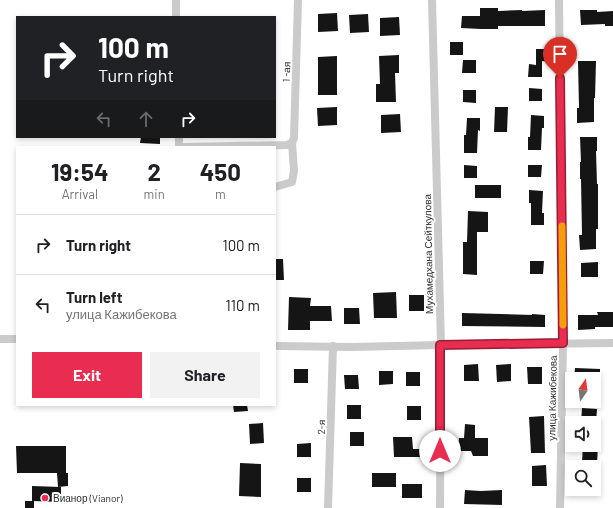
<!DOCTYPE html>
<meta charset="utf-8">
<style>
body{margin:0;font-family:Barlow,sans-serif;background:#f2f2f2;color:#202124;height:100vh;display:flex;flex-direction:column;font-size:15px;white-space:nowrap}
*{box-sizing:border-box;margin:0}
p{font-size:13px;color:#757577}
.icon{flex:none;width:22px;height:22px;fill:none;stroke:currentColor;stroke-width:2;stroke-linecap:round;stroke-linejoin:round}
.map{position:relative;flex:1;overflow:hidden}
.panel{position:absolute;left:16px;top:146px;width:260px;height:260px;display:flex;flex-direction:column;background:#fff;border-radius:0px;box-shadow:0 2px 6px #0003}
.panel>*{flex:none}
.guide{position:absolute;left:16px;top:16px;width:260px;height:122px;border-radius:0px;box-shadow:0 2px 6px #0003;background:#202124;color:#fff;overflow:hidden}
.needle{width:26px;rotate:14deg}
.fabs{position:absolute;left:565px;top:372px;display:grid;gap:8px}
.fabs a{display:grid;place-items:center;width:36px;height:36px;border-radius:0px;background:#fff;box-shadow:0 2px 6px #0003;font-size:20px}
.pin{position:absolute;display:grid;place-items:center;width:34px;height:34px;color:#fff;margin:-41px -17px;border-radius:50% 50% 50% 0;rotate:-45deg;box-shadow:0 0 4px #0007}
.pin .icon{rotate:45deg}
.me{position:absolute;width:44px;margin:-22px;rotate:0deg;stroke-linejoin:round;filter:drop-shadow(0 0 3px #0008)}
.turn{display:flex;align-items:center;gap:14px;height:84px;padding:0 16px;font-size:18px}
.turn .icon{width:52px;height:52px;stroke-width:2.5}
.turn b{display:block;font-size:28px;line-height:34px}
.lanes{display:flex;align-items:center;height:38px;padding:0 16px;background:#0003;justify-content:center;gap:20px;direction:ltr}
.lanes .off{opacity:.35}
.eta{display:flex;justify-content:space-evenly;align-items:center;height:68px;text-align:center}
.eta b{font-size:24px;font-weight:700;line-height:28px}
.cta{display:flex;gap:8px;margin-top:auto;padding:8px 16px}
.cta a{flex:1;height:46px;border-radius:0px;background:#e82d50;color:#fff;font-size:16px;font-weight:700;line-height:46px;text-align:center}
.cta a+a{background:#f2f2f2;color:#202124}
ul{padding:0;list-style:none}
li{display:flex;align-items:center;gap:12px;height:60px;padding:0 16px;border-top:1px solid #e0e0e0}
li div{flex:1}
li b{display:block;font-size:15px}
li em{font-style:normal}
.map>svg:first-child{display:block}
</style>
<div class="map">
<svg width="613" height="508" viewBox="0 0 613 508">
<rect width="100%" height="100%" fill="#fff"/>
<g fill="#151515">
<path d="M480 8H498V11L522 10V11L545 10V26H498V29H481L461 28 462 16H480Z"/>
<path d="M580 10H597V12L613 11V26H605V24L581 25Z"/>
<path d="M337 13 338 31 318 32V14Z"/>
<path d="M368 14 369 32 350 33 349 15Z"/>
<path d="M399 17 400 35 380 36V18Z"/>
<rect x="450" y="42" width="13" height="13"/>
<path d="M536 49H550L549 62 542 61V77H528L529 64 536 65Z"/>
<path d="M399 55V73H395L396 102H376V84H380L379 56Z"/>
<path d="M337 56V95H318V57Z"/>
<path d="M463 60H476V73H462Z"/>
<path d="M578 61H596L595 98H594V122L577 123V108H579Z"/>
<path d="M529 88 542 89V101H529Z"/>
<path d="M463 90H476V103L463 102Z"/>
<path d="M337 107V125L318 126 317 108Z"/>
<path d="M495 107H508L507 132H494Z"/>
<path d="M400 114 401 132 381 133V115Z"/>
<path d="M531 115 544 116V128H542L541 150H528V137H530Z"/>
<path d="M467 118H480V131L478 130 477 153H464V135H466Z"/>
<path d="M141 137H160V144L140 143Z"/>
<path d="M580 137H597V151H596L597 184H598V229H596V249L580 250 579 235H582L581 179H580V162H581Z"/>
<path d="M464 165 477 166V178H464Z"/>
<path d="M528 165H542L541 177H528Z"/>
<rect x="475" y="185" width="26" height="13"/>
<path d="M529 190 543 191 542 213H544V225H531V203H529Z"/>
<path d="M468 211 488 212V232H477V275L463 274V242H467Z"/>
<path d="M275 259H283L284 280H275Z"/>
<path d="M530 261H544L543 274H530Z"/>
<path d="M598 262V277H581V263Z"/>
<path d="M396 292 397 318H374L373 293Z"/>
<rect x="409" y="295" width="15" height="16"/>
<path d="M289 297 311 298 310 306H331L332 321H310V330H288Z"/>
<path d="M344 308H359L360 324H344Z"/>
<path d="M597 312H613V327H595V329L578 330V315H598Z"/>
<path d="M462 313 532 315V314L545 315V327L462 326Z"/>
<path d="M478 364 479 381H464V365Z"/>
<path d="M511 364V381L497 382 496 365Z"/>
<path d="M527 367H542V384H528Z"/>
<path d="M575 368 600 369V383L594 382V379H574Z"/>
<rect x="294" y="369" width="14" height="14"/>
<path d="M379 371H393V384L379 385Z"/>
<rect x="406" y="372" width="14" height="14"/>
<path d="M344 375H358L359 389H345Z"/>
<path d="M233 405H247L248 411 234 412Z"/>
<rect x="347" y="405" width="14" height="14"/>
<rect x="407" y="406" width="14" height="14"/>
<path d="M582 408 597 409 596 423H581Z"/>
<path d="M544 416 545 453H531L529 417Z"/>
<path d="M263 423 264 443 250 444 249 424Z"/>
<path d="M465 424 475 425V438H488V456H473L471 451H458L459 438H464Z"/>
<rect x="350" y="432" width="14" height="14"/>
<path d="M393 437H412L413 449H430V457H394Z"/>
<path d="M311 443V457H297V444Z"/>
<path d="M583 445 598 446 597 463 582 462Z"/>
<path d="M16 446H66V473H68V486L58 487 57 473H17Z"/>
<path d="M240 463 261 464V497L239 496Z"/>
<path d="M546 465 547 486H532V466Z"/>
<rect x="372" y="473" width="24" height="14"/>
<rect x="297" y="478" width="14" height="14"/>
<rect x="402" y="484" width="20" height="14"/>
<path d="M32 486 61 487V502L32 501Z"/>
<path d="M465 490 481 491 502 490V505L464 504Z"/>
<rect x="25" y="501" width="9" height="7"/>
</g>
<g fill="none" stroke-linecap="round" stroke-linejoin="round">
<g stroke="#cbcbcb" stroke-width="8">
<path d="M176 0V17"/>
<path d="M432 0 441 345 440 508"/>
<path d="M559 0 563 343 560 508"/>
<path d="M179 137V147"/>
<path d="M182 147 287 145 292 143"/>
<path d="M275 187 292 182 294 171 292 143 294 138 298 0"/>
<path d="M0 339H17"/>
<path d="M275 346 351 347 441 345 613 343"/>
<path d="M328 508 333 346"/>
</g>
</g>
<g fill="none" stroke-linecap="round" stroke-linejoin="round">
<defs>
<path id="route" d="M440 451V345L563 343 560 78"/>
</defs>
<use href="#route" stroke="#971d34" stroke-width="10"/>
<use href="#route" stroke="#e82d50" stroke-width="7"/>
<path stroke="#f59e0b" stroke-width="7" d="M562 226 563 325"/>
</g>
<circle fill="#e82d50" stroke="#fff" stroke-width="1.5" cx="45" cy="498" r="4"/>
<g text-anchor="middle" stroke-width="4" stroke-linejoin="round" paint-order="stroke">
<g font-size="10" fill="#2e2e2e" stroke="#fff">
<text transform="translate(286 72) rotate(-88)" y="4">1 -ая</text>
<text transform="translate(428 254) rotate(-91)" y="4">Мухамедхана Сейткулова</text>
<text transform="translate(552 398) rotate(-89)" y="4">улица Кажибекова</text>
<text transform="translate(321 427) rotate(-88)" y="4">2-я</text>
</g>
<g font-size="10" fill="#2e2e2e" stroke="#fff" text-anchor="start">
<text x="53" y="502">Вианор (Vianor)</text>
</g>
</g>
</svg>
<div class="fabs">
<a><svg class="needle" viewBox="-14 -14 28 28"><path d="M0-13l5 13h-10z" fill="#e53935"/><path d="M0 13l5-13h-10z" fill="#757577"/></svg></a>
<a><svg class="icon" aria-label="sound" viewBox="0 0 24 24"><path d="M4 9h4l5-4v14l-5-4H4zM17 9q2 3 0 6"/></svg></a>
<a><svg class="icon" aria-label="search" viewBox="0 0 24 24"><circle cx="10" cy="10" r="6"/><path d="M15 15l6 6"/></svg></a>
</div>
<div class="pin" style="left:560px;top:78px;background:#d93025"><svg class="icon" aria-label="arrive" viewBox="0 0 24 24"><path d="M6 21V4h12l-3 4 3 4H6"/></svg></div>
<svg class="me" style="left:440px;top:451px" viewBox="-20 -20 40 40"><circle r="19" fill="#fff"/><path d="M0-13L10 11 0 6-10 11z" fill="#e82d50"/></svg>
<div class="guide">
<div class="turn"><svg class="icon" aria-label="right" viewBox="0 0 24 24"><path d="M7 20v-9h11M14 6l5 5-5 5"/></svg><div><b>100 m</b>Turn right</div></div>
<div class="lanes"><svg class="icon off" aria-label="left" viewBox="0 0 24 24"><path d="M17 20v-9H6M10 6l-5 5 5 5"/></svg><svg class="icon off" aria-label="ahead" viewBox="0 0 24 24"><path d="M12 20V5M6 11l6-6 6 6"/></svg><svg class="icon" aria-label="right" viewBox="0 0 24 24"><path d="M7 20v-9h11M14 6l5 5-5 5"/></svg></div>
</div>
<section class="panel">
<div class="eta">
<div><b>19:54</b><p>Arrival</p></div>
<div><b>2</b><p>min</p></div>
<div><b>450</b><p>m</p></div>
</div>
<ul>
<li><svg class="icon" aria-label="right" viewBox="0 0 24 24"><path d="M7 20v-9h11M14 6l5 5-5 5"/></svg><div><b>Turn right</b></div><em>100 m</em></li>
<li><svg class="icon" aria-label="left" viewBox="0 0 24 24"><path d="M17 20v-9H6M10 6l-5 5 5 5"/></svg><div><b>Turn left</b><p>улица Кажибекова</p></div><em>110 m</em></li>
</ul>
<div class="cta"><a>Exit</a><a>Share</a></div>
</section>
</div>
